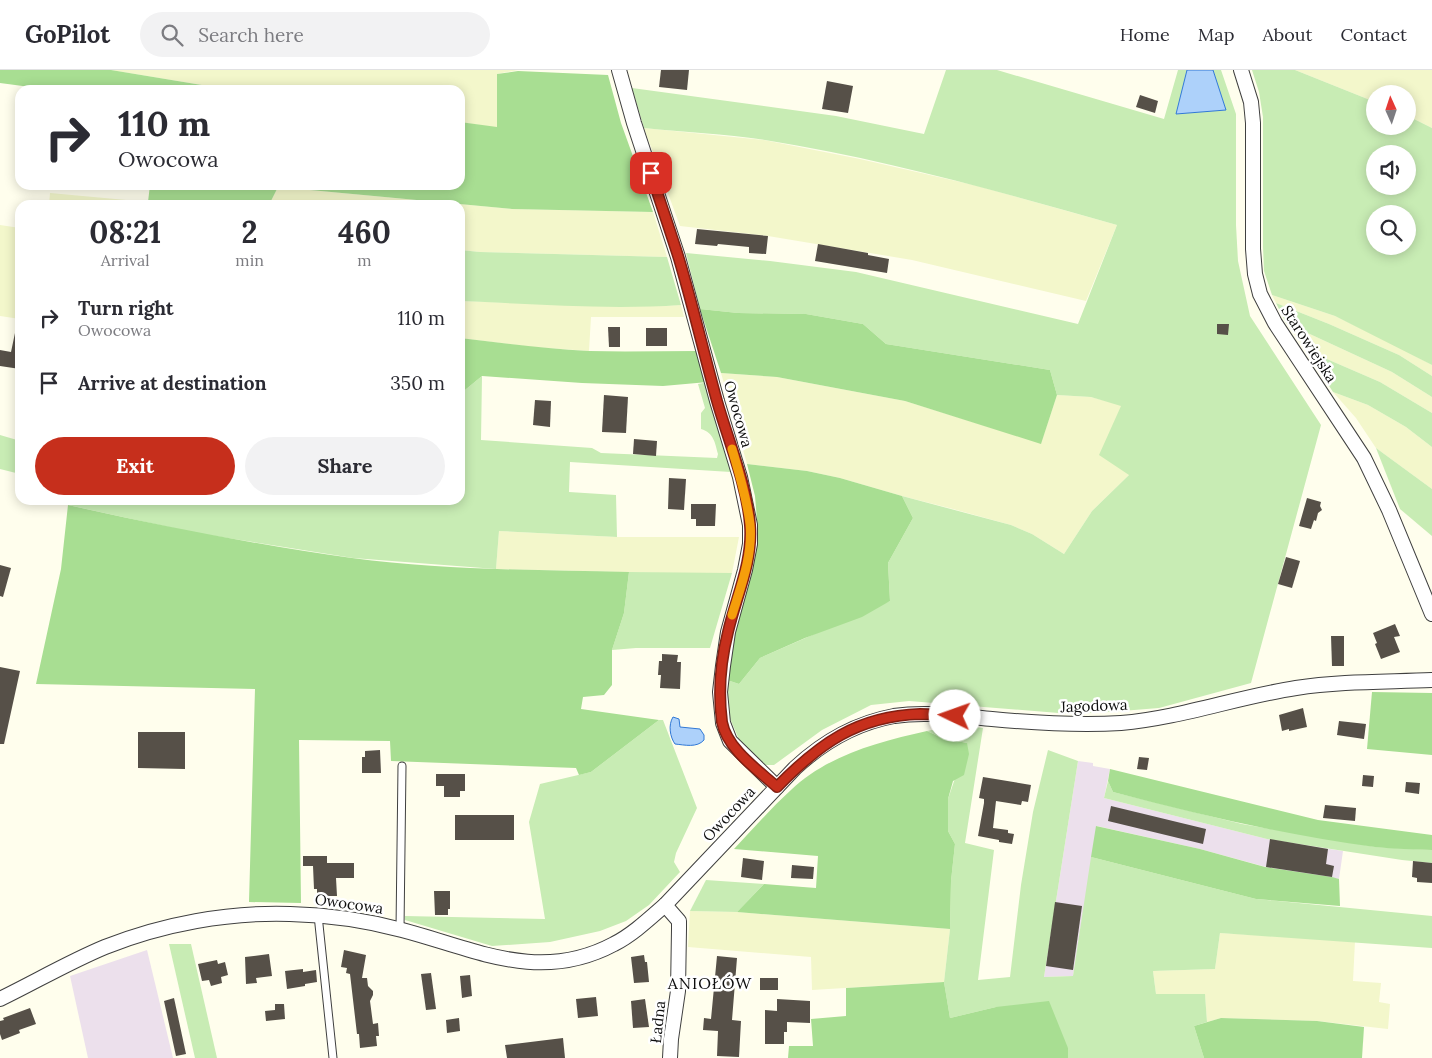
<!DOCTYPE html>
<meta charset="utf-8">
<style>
body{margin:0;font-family:Lora,serif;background:#f2f2f3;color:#2b2b33;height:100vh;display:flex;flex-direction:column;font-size:19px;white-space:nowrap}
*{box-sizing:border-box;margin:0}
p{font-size:16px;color:#7c7c81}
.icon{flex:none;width:28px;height:28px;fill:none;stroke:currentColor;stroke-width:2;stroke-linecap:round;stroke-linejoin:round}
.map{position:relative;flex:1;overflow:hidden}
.drawer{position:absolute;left:15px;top:130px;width:450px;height:305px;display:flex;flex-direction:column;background:#fff;border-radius:15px;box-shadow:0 2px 12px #0003}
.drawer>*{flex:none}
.top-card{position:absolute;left:15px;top:15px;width:450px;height:105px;border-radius:15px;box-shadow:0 2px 12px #0003;background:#fff;color:#2b2b33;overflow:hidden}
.needle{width:32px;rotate:357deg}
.controls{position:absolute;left:1366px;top:15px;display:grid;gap:10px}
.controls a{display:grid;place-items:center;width:50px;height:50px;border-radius:50%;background:#fff;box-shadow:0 2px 12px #0003;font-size:25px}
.pin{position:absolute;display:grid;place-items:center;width:42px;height:42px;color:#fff;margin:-21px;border-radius:10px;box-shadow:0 2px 8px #0006}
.me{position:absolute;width:55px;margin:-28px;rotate:273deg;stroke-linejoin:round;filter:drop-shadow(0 0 4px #0008)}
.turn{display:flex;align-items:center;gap:18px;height:105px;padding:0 20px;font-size:22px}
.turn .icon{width:65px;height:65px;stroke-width:2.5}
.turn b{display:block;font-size:35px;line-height:42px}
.eta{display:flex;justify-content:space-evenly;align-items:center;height:85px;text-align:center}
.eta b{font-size:30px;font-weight:700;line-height:35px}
.action{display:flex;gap:10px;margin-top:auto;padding:10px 20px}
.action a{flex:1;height:58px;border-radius:30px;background:#c62f1c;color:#fff;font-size:20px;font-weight:700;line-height:58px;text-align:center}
.action a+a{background:#f2f2f3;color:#2b2b33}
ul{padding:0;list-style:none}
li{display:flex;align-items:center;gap:15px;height:65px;padding:0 20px}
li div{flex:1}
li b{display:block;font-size:19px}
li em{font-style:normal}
header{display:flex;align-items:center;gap:30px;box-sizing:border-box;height:70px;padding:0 25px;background:#fff;border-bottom:1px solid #e1e1e2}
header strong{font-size:24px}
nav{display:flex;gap:28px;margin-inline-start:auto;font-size:18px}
.search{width:350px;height:45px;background:#f2f2f3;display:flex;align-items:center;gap:12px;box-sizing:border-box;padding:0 18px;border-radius:28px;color:#7c7c81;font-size:19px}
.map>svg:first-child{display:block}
</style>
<header>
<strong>GoPilot</strong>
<div class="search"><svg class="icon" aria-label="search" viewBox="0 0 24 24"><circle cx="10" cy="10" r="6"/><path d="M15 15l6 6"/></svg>Search here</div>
<nav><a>Home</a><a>Map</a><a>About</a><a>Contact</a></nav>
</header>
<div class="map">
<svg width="1432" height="988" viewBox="0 0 1432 988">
<rect width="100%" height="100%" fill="#fffeed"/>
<g fill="#ece0ec">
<path d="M1078 691 1093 693V696L1110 699 1104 728 1267 769 1343 781 1339 809 1266 797 1200 779 1097 756 1073 906 1044 907Z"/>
<path d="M147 880 173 988H88L70 906Z"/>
</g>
<g fill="#f3f7cb">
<path d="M111 0H518L497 4V58L460 52V20H232Z"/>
<path d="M1295 0H1432V58L1408 46V24H1375V32Z"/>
<path d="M644 58 764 70 860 89 978 116 1117 155 1086 231 912 190 768 166 680 156Z"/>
<path d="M278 117 512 139 653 142 667 187 480 182 460 180V135H269Z"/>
<path d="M50 123 148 132 157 133V135H49Z"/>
<path d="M0 155 20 158V249L0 246Z"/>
<path d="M1272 225 1335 246 1393 274 1432 295V306L1399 285 1329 254 1276 233Z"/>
<path d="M460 231 569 235 660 236 681 235 684 247H591L589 281 532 277 460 268Z"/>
<path d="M1286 253 1392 302 1432 327V343L1380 312 1306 280Z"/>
<path d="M721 303 777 307 905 331 1041 373 1057 325 1091 327 1121 335 1129 405 1092 441 1064 484 1032 464 1011 455 953 439 902 426 840 408 807 401 747 394Z"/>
<path d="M1333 322 1368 335 1406 357 1432 377V419L1376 378 1356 348Z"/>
<path d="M499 461 617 467H739L732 503 700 504 496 499Z"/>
<path d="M690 841 737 842 950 859 944 912 812 920 811 887 688 877Z"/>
<path d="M1220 863 1355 871 1353 911 1381 913 1379 932 1390 934 1388 959 1317 951 1221 948 1207 952 1205 925 1156 924 1153 901 1215 899Z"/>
</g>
<g fill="#c8ecb4" fill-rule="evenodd">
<path d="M946 0H997L1164 49 1178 0H1187L1176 44 1226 40 1213 0H1221L1236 44V155L1238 191 1250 246 1321 355 1251 613 1159 638 1109 642 1071 644 909 631 871 635 822 660 774 695H763L740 672 729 646 727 610 739 614 760 588 890 531 888 493 913 448 902 426 1011 455 1032 464 1064 484 1092 441 1129 405 1099 385 1121 336 1091 327 1057 325 1050 300 886 274 863 254 806 244 738 243 700 239 686 183 770 191 856 202 1078 254 1117 155C1001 122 884 89 765 70 725 64 684 62 644 58L632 18 836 46 924 64Z"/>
<path d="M1252 0H1295L1375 32V56H1408V46L1432 58V295L1335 246 1272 225 1264 201 1263 177V47L1259 22ZM1375 84H1408V116H1375ZM1375 144H1408V176H1375Z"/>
<path d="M460 180 480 182 667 187 681 235C608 240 533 234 460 231Z"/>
<path d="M1276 233 1329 254 1399 285 1432 306V327L1392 302 1286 253Z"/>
<path d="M1306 280 1380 312 1432 343V377L1406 357 1368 335 1333 322Z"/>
<path d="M482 306 481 370 592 378 601 383 717 388 718 384C715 373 714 363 701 359V343L705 338 698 314 708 312 731 402 570 392 569 422 616 425 617 467 499 461 496 499 353 488 196 463 68 435 69 430H460V319L465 320Z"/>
<path d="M20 355V404L0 399V365L17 370Z"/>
<path d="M1376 378 1432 419V466L1400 439Z"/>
<path d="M629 502 732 503 710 578H636L612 580 624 543Z"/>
<path d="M659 650H663L697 738 676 783 674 792 680 802 649 835 626 851 600 861 550 872 492 876 405 850V846L545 849 529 752 540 714 591 702Z"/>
<path d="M954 655 983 658 965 773 994 780 978 910 1010 907 1021 815 1033 742 1048 680 1078 691 1044 907 1073 906 1091 787 1256 829 1432 846V878L1220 863 1215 899 1153 901 1156 924H1205L1207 952 1194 956 1204 988H1068V978L996 937 950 948 944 912 950 859 951 811 955 774 948 761V729L967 673 942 668 927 661Z"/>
<path d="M1108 711 1113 722 1242 754 1376 777 1432 780V793L1402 790 1267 769 1104 728Z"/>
<path d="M706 810 764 814 737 842 690 841Z"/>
<path d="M169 874H191L217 988H195Z"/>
</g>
<g fill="#a8de92">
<path d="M0 0H111L232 20H53L0 13Z"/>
<path d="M518 1 608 5 621 53 653 142 512 139 278 117 269 135H169L148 132 150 115H460V52L497 57V4Z"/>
<path d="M700 239 738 243 806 244 863 254 886 274 1050 300 1057 325 1041 374 905 331 777 307 721 303Z"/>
<path d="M460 268C503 273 546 279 589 281 625 282 661 281 697 281L708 312 663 316 582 313 482 306 465 320 460 319Z"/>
<path d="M747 394 807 401 840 408 902 426 913 448 888 493 890 531 862 547 805 568 760 588 739 614 727 610 736 554 753 492 758 462 755 426Z"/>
<path d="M68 435C162 456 257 475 352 488 444 500 536 500 629 502L624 543 612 580V615L604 625 583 627 581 639 659 650 591 702 579 705 576 698 391 691 390 671 299 670 301 833 249 832 255 619 36 614 61 499Z"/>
<path d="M1372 622 1432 623V685L1367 679Z"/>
<path d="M927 661 942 668 967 673 969 684 964 705 953 711 948 729V761L955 774 951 811 950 859 737 842 764 814 816 818 818 786 734 779C753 759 771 738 791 720 828 685 878 672 927 661Z"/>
<path d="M1110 699 1318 750 1432 765V780C1413 779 1394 779 1375 777 1286 765 1199 745 1113 722L1108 711Z"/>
<path d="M1096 756 1200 779 1265 797 1332 807 1339 809 1340 836 1256 829 1091 787Z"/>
<path d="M944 912 950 948 996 937 1049 931 1068 978V988H788L789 976H813L811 949 846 946V918Z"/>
<path d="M1221 948 1317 951 1364 957 1362 988H1204L1194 956Z"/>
</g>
<g fill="#add1fa" stroke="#3078d6">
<path d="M1187 0H1213L1226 40 1176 44Z"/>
<path d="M673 647 679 649 680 657 700 659 704 665V670C697 678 685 675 675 674 670 667 668 655 673 647Z"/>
</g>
<g fill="#565048">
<path d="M661 0H689L687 20 659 17Z"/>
<path d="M827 11 853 16 848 43 822 39Z"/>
<path d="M1140 25 1158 31 1155 43 1136 37Z"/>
<path d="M697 159 768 166 766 184 749 183V177L718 174 717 176 695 174Z"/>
<path d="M818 174 868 183V185L889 189 887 203 815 191Z"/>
<path d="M1217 254H1229L1228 265 1217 264Z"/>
<path d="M608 257H620V277H609Z"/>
<rect x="646" y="258" width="21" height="18"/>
<path d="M15 263H20V299L0 296V280L11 282Z"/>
<path d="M604 325 628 327 626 363 602 362Z"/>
<path d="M535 330 551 331 550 357 533 355Z"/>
<path d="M634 369 657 371 656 386 633 384Z"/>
<path d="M669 408 686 409 684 440 668 439Z"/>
<path d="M1307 428 1321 432 1320 436 1322 440 1318 443 1316 451 1314 450 1311 459 1299 456Z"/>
<path d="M691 434H716L715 456H696V449H691Z"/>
<path d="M1286 487 1300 491 1292 518 1278 514Z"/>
<path d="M0 495 11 498 3 527 0 526Z"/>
<path d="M1395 554 1400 566 1394 567 1400 582 1381 589 1375 574 1377 573 1373 563Z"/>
<path d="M1331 566H1344V596H1332Z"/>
<path d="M662 584 678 585 677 592H681L680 619 660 618 661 605H658L659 591H662Z"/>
<path d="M0 597 20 601 4 674H0Z"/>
<path d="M1303 638 1307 657 1289 661V659L1282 661 1279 645Z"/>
<path d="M1339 651 1366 654 1364 669 1337 665Z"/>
<path d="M138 662H185V699L138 698Z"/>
<path d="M380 680 381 703H362V687H365V681Z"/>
<path d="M1139 687 1149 688 1147 700 1137 699Z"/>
<path d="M436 704H465V721H460V727H444V716H436Z"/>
<path d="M1363 705 1374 706 1373 717 1362 716Z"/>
<path d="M983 707 1031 715 1028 732 1022 731 1021 735 996 731 993 758 1008 760V763L1014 764 1012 774 999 772V770L978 766 984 733V729L979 728Z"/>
<path d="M1406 712 1420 713 1419 724 1405 722Z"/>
<path d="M1325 735 1356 738 1355 751 1323 748Z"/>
<path d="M1111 736 1206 759 1203 774 1108 751Z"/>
<rect x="455" y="745" width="59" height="25"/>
<path d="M1270 769 1328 779 1326 794 1334 796 1332 807 1266 797Z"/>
<path d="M303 786H327V793H354V808H336L337 826H317V819H314L313 796H303Z"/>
<path d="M743 788 764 791 762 810 741 807Z"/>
<path d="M1413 791 1432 793V813L1417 812V808L1412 807Z"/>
<path d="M792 795 814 797 813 809 791 808Z"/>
<path d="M434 821H450V839H448V845H435Z"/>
<path d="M1055 832 1082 836 1073 900 1046 896Z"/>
<path d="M344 880 366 885 362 908H367L368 916 373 921V925L370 931 373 954 378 953 379 966H376L377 976 360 978 359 964H357L350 904 346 903 347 898 341 897Z"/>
<path d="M269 884 272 906 256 908 257 913 246 914 245 887Z"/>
<path d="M644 885 645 892H647L649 912 634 913 631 887Z"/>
<path d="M717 886 737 888 732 950 741 951 739 987 717 986 718 961 703 960 704 948 711 949Z"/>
<path d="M217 890 218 894 225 892 228 905 221 907 222 913 211 916 209 910 202 911 198 894Z"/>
<path d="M303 899V902L316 900 317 912 305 914V916L287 919 285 901Z"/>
<path d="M431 903 436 939 426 940 421 904Z"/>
<path d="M470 905 472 926 462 928 460 906Z"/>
<rect x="760" y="908" width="18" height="12"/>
<path d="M596 927 598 946 578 948 576 929Z"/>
<path d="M174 928 186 984 176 986 164 931Z"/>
<path d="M645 929 649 957 633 958 631 931Z"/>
<path d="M777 929 810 931V953L787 952V962H784V974H765V940L777 941Z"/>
<path d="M275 934H284L285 949 266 951 265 941 275 940Z"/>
<path d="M30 938 36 954 19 960 20 963 2 970 0 964V951L4 950 3 948Z"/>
<path d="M459 948 460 961 447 963 446 950Z"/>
<path d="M563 968 565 988H507L505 975Z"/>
</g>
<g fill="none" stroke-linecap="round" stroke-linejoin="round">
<defs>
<g id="service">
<path d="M318 845 333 988"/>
<path d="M400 859 402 696"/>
</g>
<g id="minor">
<path d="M619 0 634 53 678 187 717 331 740 407 750 455V474L745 500 728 562 723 596 720 622 723 653 730 671 777 717"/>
<path d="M1241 0 1251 32 1253 53V179L1255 204 1260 224 1275 253 1364 388 1389 440 1432 544"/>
<path d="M665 835 679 851V859L678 921 671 969 670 988"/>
<path d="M0 929C35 912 69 892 105 877 163 854 228 842 290 844 328 845 365 850 402 860 475 879 539 914 614 874 632 865 649 849 665 835L795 698C823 672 856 653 894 646 926 641 960 646 992 649 1035 653 1078 656 1121 653 1180 648 1237 627 1296 618 1341 611 1387 612 1432 610"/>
</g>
</defs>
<use href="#service" stroke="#404040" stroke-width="9"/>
<use href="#minor" stroke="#404040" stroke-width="16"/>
<use href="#service" stroke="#fff" stroke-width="7"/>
<use href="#minor" stroke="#fff" stroke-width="14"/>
</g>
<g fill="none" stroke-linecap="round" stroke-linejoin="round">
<defs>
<path id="route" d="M651 103C660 132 670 160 679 189 693 236 704 284 717 331 728 370 747 415 750 455 753 492 736 527 728 562 721 590 718 622 722 652 727 679 758 700 777 717 819 674 857 646 920 644 932 644 943 646 955 646"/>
</defs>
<use href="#route" stroke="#811f12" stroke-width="12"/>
<use href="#route" stroke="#c62f1c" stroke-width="9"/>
<path stroke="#f59e0b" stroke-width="9" d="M732 379C739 403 747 429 750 454 753 485 741 516 732 545"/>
</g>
<g text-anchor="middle" stroke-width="5" stroke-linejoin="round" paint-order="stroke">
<g font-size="15" fill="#0d0d0d" stroke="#fff">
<text transform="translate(1309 274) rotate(57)" y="5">Starowiejska</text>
<text transform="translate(738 344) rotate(74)" y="5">Owocowa</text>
<text transform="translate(1094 636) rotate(-2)" y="5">Jagodowa</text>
<text transform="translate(729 744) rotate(-47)" y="5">Owocowa</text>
<text transform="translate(349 834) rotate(8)" y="5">Owocowa</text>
<text transform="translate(658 952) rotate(-84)" y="5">Ładna</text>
</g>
<g font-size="16" letter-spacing="1" fill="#0d0d0d" stroke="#fff">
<text x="710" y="919">ANIOŁÓW</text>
</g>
</g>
</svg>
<div class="controls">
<a><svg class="needle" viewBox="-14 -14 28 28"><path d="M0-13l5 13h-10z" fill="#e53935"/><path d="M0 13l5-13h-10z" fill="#7c7c81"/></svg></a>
<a><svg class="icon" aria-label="sound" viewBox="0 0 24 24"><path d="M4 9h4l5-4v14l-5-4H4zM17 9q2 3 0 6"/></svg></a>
<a><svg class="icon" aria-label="search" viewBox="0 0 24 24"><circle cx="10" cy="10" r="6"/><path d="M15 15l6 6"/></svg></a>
</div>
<div class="pin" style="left:651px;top:103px;background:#d93025"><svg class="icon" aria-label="arrive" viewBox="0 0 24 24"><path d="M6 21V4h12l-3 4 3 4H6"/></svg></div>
<svg class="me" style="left:955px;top:646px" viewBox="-20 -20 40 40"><circle r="19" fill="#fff"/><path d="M0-13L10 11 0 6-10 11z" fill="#c62f1c"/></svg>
<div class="top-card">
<div class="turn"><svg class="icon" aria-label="right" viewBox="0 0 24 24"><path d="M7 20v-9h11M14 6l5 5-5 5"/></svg><div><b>110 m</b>Owocowa</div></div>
</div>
<section class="drawer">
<div class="eta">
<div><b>08:21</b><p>Arrival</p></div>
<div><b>2</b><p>min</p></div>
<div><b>460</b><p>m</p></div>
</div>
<ul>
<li><svg class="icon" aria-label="right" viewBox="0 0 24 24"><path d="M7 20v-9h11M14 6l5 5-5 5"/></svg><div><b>Turn right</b><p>Owocowa</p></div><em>110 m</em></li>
<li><svg class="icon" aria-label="arrive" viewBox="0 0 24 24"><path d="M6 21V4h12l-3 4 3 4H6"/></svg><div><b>Arrive at destination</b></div><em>350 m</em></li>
</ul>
<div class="action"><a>Exit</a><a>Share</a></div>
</section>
</div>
